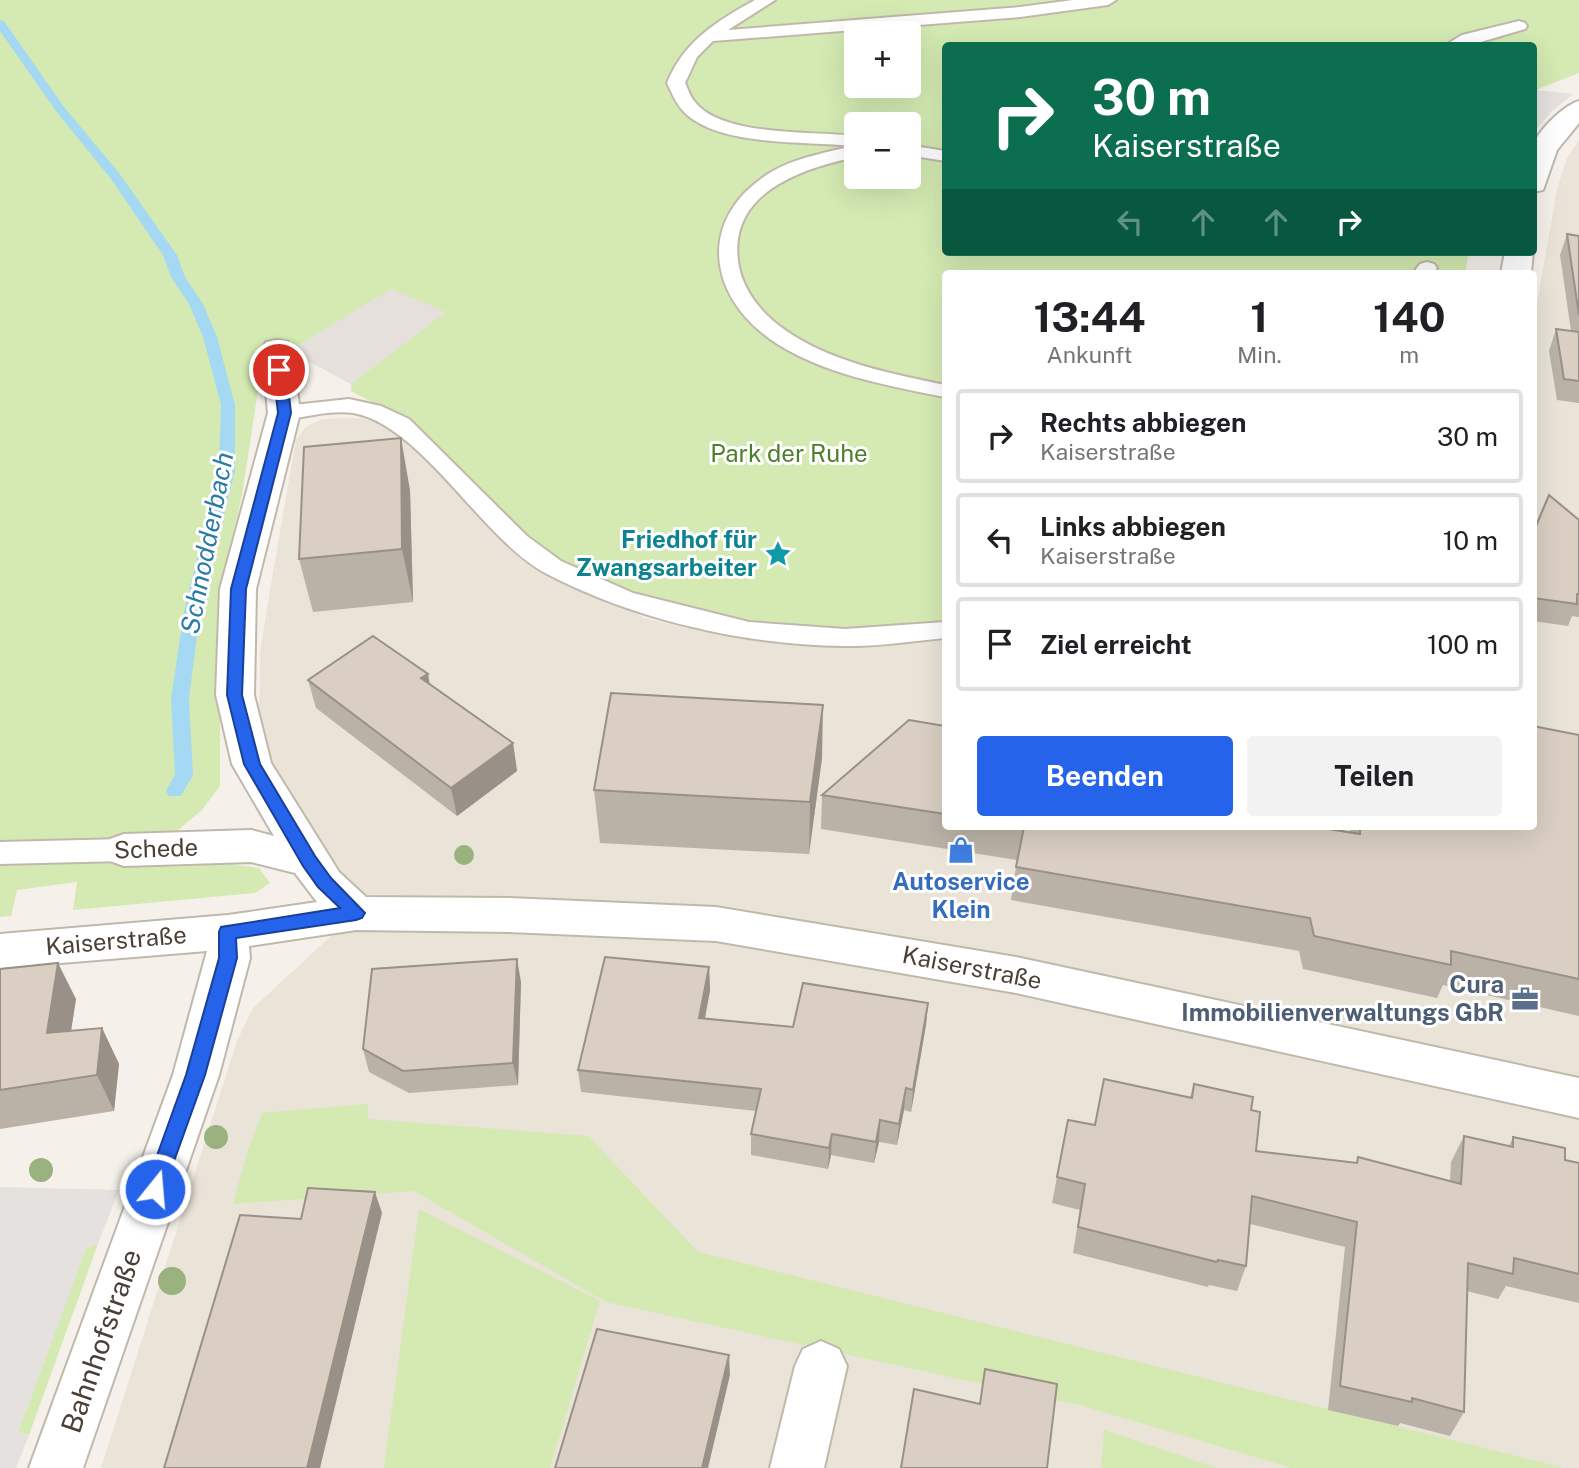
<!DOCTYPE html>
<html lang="de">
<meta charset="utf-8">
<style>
body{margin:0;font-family:"Public Sans",sans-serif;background:#f2f2f2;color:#202124;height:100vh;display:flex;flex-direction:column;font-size:26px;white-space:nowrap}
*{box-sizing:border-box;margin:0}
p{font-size:23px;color:#757577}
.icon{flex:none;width:38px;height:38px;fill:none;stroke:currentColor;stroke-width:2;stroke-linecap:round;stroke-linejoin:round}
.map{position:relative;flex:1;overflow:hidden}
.drawer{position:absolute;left:942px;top:270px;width:595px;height:560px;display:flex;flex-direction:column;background:#fff;border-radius:7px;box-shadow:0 7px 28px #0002}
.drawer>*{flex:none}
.guide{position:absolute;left:942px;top:42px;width:595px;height:214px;border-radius:7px;box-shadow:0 7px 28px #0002;background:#0b6e4f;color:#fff;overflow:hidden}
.tools{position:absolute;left:844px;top:21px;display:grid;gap:14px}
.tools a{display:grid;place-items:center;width:77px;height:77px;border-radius:7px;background:#fff;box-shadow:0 7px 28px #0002;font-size:35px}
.pin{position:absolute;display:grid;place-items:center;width:60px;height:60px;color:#fff;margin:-30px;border:4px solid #fff;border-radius:50%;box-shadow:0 2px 7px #0007}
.me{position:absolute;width:77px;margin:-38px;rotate:17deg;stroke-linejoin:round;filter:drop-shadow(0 0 5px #0008)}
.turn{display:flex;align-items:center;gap:24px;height:147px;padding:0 35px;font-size:32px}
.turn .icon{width:91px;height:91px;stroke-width:2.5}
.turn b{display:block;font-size:49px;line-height:60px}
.lanes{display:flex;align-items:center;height:66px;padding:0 35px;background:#0003;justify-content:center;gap:35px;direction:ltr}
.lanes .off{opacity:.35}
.eta{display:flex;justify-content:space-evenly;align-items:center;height:119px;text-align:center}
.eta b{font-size:42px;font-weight:700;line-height:49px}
.primary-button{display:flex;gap:14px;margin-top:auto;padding:14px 35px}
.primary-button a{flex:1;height:80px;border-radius:7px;background:#2563eb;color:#fff;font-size:28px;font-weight:700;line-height:80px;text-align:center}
.primary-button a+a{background:#f2f2f2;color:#202124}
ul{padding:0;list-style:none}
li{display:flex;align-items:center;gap:21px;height:94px;margin:0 14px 10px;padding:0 21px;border:4px solid #e0e0e0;border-radius:7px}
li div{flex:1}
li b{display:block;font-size:26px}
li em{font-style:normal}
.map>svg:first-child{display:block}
</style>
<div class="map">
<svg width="1579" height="1468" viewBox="0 0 1579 1468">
<rect width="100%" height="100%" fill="#f5f1ea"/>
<path fill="#e9e3d8" d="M1579 140V1468H101L237 1041 253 1008 356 913 252 764 260 691V652L270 590 296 439 306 427 320 420 336 418H360L392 426 491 525 544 572 645 618 698 631 846 646 945 639V826H1533V327L1557 189 1567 158Z"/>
<path fill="#e5e0db" d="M391 288 447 312 351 384 289 351Z"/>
<g fill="#d4eab2" fill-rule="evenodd">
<path d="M0 0H1579V73L1533 91V46H945V252H1469L1465 273H945V623L864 632 776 625 716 617 610 586 561 566 502 516 406 420 351 391V384L446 312 391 289 289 351 259 384 242 495 220 592V786L202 810 176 832 150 840H0ZM856 33H908V86H856ZM856 124H908V177H856Z"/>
<path d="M138 860 217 862 259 868 270 883 255 893 73 910 77 882 17 890 11 916 0 917V861Z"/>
<path d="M368 1104V1119L588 1136 698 1252 1564 1468H1292L1080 1405 606 1302 414 1191 233 1204 248 1150 262 1113Z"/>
<path d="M419 1209 600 1301 550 1468H384Z"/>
<path d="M98 1244 29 1435 18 1432 86 1248Z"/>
<path d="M1104 1430 1217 1468H1101Z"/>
</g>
<g fill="#e4e1de">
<path d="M1534 90 1573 94 1551 112 1533 133Z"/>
<path d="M0 1187 119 1190 98 1244 86 1249 18 1432 29 1435 16 1468H0Z"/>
</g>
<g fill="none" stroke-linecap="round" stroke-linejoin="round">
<path fill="#a5d8f3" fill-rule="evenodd" d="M0 20 4 21 64 107 119 173 177 255 185 277 203 304 217 337 235 405V471L200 611 189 699 193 775 181 796H169L166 791 175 775 171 699 184 611 219 471 221 405 203 337 189 304 171 277 163 255 111 179 56 111 0 31Z"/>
<defs>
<g id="service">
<path d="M755 0H775L728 30 1020 7 1073 0H1116L1108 5 1020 17 713 41 697 57 685 83C688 89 690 97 695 102 722 137 814 131 856 136V157C799 169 725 194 739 267 744 292 763 315 785 330 830 362 892 374 945 385V397C888 386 818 373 770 339 706 293 699 218 768 174 793 158 825 153 853 146 806 141 719 147 684 112 676 104 672 93 667 83 684 41 717 21 755 0Z"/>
<path d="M1519 21 1525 23 1527 26 1525 29 1467 46H1444L1462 35Z"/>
<path d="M908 145 945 151V161L908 155Z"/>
<path d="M1427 262 1434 264 1437 268 1433 273H1413L1420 264Z"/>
<path d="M349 399 381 406 409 419 527 536 561 561 633 593 749 622 845 629 945 622V638C912 641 877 647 844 646 744 645 636 620 547 574 482 540 422 425 353 413 332 410 305 417 284 420L276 418 273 413 276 408 284 406Z"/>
<path d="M124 839 134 842 138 850 134 858 124 861 0 864V842Z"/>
</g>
<g id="minor">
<path d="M1579 101V123L1557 150 1543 190 1533 192C1533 178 1530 161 1533 147 1536 132 1564 105 1579 101Z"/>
<path d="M1505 252 1533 251 1531 273H1501Z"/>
<path d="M277 340 288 342 292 349 300 413 256 589 254 695 271 763 339 872 366 897 509 898 716 907 1016 957 1579 1078V1118L1016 993 716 941 509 932 356 930 249 946 250 958 219 1075 83 1468H29L173 1075 207 951 0 968V934L228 915 317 902 295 873 251 862 124 866 110 861 104 850 110 839 124 834 251 830 274 836 232 764 216 695 220 589 268 413 262 349 266 342Z"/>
<path d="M821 1341 839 1349 847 1366 824 1468H770L795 1366 803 1349Z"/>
</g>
</defs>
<use href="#service" stroke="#c1b8ac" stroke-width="4"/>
<use href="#minor" stroke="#c1b8ac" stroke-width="4"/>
<use href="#service" fill="#fff" fill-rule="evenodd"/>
<use href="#minor" fill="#fff" fill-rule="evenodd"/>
</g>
<g fill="#99b27f">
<circle cx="464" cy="855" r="10"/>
<circle cx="216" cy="1137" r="12"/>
<circle cx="41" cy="1170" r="12"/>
<circle cx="172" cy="1281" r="14"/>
</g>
<g fill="#bbb2a7">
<path d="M1567 234 1579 236V403L1557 400 1549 351 1556 329 1571 331 1560 255Z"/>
<path d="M410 490 413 602 313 612 299 559Z"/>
<path d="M1549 495 1579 520V617L1572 616 1568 626 1533 621V534Z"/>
<path d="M308 680 430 684 513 743 517 771 457 816 316 708Z"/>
<path d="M945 726V826H1310L1350 832 1352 826H1533L1579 735V1016L1443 985 1437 998 1303 969 1299 951 1011 900 1017 860 821 829 822 795Z"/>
<path d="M822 758 809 854 600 843 594 790Z"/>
<path d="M709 967 710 990 705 1018 793 1027 928 1003 926 1025 911 1112 904 1110 897 1145 879 1142 874 1163 831 1155 828 1169 751 1155V1134L756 1111 581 1092 578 1070Z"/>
<path d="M0 969 76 999 71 1031 102 1028 119 1064 114 1111 0 1129Z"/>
<path d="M521 982 518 1085 409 1093 369 1072 363 1049Z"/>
<path d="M1194 1084 1251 1110 1256 1151 1356 1163 1358 1157 1450 1181 1451 1162 1464 1136 1509 1146 1513 1137 1565 1160 1579 1163V1303L1506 1286 1498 1299 1467 1291 1464 1412 1450 1436 1400 1423 1398 1426 1328 1410 1345 1247 1250 1224 1246 1266 1237 1291 1209 1285 1208 1287 1073 1253 1080 1210 1052 1203 1068 1120 1094 1125 1190 1097Z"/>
</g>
<g fill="#999188">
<path d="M401 438 410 490 413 602 402 549Z"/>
<path d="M428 674 433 702 421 678Z"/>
<path d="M823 705 822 758 809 854 810 802Z"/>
<path d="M513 743 517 771 457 816 451 788Z"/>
<path d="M517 959 521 982 518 1085 513 1063Z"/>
<path d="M58 963 76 999 65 1069 47 1033Z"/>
<path d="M709 967 710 990 701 1040 699 1018Z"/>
<path d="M928 1003 926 1025 911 1112 913 1090Z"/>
<path d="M102 1028 119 1064 114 1111 97 1075Z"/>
<path d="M906 1088 904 1110 897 1145 899 1124Z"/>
<path d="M880 1120 879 1142 874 1163 876 1142Z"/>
<path d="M832 1134 831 1155 828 1169 829 1148Z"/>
<path d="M375 1192 382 1213 320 1468H307Z"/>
<path d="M729 1355 730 1375 708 1468H702Z"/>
</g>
<g fill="#dacfc2" stroke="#999188" stroke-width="2">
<path d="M1567 234 1579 236V315Z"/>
<path d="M1556 329 1579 332V381L1564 379Z"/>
<path d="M401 438 402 549 299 559 304 447Z"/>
<path d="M1549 495 1579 520V594H1577V604L1533 598V547L1535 548 1533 533Z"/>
<path d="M373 636 428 674 421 678 513 743 451 788 308 680Z"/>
<path d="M611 693 823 705 810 802 594 790Z"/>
<path d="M909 720 945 726V814L822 795Z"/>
<path d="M1533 726 1579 735V979L1451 951V965L1314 936 1310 918 1016 867 1024 827 1019 826H1310L1360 834V826H1476L1493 829V826H1533Z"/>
<path d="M605 957 709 967 699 1018 793 1027 803 983 928 1003 913 1090 906 1088 899 1124 880 1120 876 1142 832 1134 829 1148 751 1134 761 1089 578 1070Z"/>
<path d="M517 959 513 1063 403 1071 363 1049 372 969Z"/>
<path d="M58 963 47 1033 102 1028 97 1075 0 1090V969Z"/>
<path d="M1104 1079 1192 1098 1194 1084 1253 1097 1251 1110 1260 1112 1256 1151 1357 1163 1358 1157 1461 1184 1464 1136 1513 1147V1137L1565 1148V1160L1579 1163V1274L1514 1258 1513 1274 1468 1263 1464 1412 1412 1398V1402L1340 1386 1357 1222 1252 1196 1246 1266 1218 1260 1217 1262 1078 1227 1085 1184 1057 1177 1068 1120 1095 1125Z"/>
<path d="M308 1188 375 1192 307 1468H164L240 1215 301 1219Z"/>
<path d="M597 1329 729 1355 702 1468H555Z"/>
<path d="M985 1369 1057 1384 1047 1468H901L914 1389 980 1404Z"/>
</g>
<path fill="#2563eb" stroke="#184099" stroke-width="2" d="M279 366 286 370 291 413 246 589 242 695 260 764 315 856 331 878 365 913 362 918 356 920 236 938 237 958 205 1075 164 1189 162 1196 155 1198 148 1196 145 1189 186 1075 219 958V932L221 927 340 908 318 887 303 866 244 764 227 695 231 589 278 413 273 370Z"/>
<defs>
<symbol id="sight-bare" viewBox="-9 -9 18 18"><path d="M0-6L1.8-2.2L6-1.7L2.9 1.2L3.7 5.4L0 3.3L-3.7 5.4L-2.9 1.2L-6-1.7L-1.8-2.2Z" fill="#0f9aa8" stroke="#fff" stroke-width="2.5" paint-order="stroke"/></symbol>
<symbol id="shop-bare" viewBox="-9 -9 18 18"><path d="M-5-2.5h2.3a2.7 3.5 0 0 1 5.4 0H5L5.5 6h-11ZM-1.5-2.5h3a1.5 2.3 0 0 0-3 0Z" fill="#3f7fe0" stroke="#fff" stroke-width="2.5" paint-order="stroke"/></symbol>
<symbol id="office-bare" viewBox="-9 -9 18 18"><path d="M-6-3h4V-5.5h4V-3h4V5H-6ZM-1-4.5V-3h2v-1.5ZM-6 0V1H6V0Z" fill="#5c6f8a" stroke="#fff" stroke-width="2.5" paint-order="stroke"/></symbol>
</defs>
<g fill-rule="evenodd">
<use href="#sight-bare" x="759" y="535" width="38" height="38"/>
<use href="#shop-bare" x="942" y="831" width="38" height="38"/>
<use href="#office-bare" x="1506" y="980" width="38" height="38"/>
</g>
<g text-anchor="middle" stroke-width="6" stroke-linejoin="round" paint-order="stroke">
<g font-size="24" fill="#4e7e28" stroke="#fff">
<text x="789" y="462">Park der Ruhe</text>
</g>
<g font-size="24" font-weight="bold" fill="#0d838f" stroke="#fff" text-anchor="end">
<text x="757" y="548">Friedhof für<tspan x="757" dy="28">Zwangsarbeiter</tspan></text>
</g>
<g font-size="24" fill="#494137" stroke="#fff">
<text transform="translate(156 849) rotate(-2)" y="8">Schede</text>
<text transform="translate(116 941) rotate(-5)" y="8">Kaiserstraße</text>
<text transform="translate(972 968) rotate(11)" y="8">Kaiserstraße</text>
</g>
<g font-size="24" font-weight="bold" fill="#366cbe" stroke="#fff">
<text x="961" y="890">Autoservice<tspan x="961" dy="28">Klein</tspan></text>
</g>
<g font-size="24" font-weight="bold" fill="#4e5e75" stroke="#fff" text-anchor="end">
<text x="1504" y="993">Cura<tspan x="1504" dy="28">Immobilienverwaltungs GbR</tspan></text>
</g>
<g font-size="26" font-style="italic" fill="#2a7ba8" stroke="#fff">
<text transform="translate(207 543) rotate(-79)" y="9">Schnodderbach</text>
</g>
<g font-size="28" fill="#494137" stroke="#fff">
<text transform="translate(101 1341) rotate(-71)" y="10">Bahnhofstraße</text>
</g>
</g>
</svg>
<div class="tools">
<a>+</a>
<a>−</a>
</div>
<div class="pin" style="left:279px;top:370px;background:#d93025"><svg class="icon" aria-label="arrive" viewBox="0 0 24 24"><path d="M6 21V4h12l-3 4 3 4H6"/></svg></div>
<svg class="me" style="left:155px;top:1189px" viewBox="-20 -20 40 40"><circle r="17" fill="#2563eb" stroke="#fff" stroke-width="3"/><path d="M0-11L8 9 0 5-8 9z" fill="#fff"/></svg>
<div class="guide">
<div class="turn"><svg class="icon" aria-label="right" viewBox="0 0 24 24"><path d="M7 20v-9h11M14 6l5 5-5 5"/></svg><div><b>30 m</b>Kaiserstraße</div></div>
<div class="lanes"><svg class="icon off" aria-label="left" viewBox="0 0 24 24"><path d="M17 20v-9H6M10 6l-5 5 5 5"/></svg><svg class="icon off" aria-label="ahead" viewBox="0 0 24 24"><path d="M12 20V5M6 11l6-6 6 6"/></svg><svg class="icon off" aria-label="ahead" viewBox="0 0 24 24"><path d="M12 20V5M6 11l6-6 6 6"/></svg><svg class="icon" aria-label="right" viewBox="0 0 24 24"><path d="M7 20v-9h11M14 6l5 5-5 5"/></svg></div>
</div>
<section class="drawer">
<div class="eta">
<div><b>13:44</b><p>Ankunft</p></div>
<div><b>1</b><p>Min.</p></div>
<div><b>140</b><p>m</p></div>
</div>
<ul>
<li><svg class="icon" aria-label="right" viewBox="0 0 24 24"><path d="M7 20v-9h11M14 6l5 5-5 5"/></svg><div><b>Rechts abbiegen</b><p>Kaiserstraße</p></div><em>30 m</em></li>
<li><svg class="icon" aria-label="left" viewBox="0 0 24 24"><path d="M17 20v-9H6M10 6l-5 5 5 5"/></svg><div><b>Links abbiegen</b><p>Kaiserstraße</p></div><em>10 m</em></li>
<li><svg class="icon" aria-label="arrive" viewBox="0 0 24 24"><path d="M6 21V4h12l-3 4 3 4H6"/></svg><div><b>Ziel erreicht</b></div><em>100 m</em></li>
</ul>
<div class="primary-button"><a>Beenden</a><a>Teilen</a></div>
</section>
</div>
